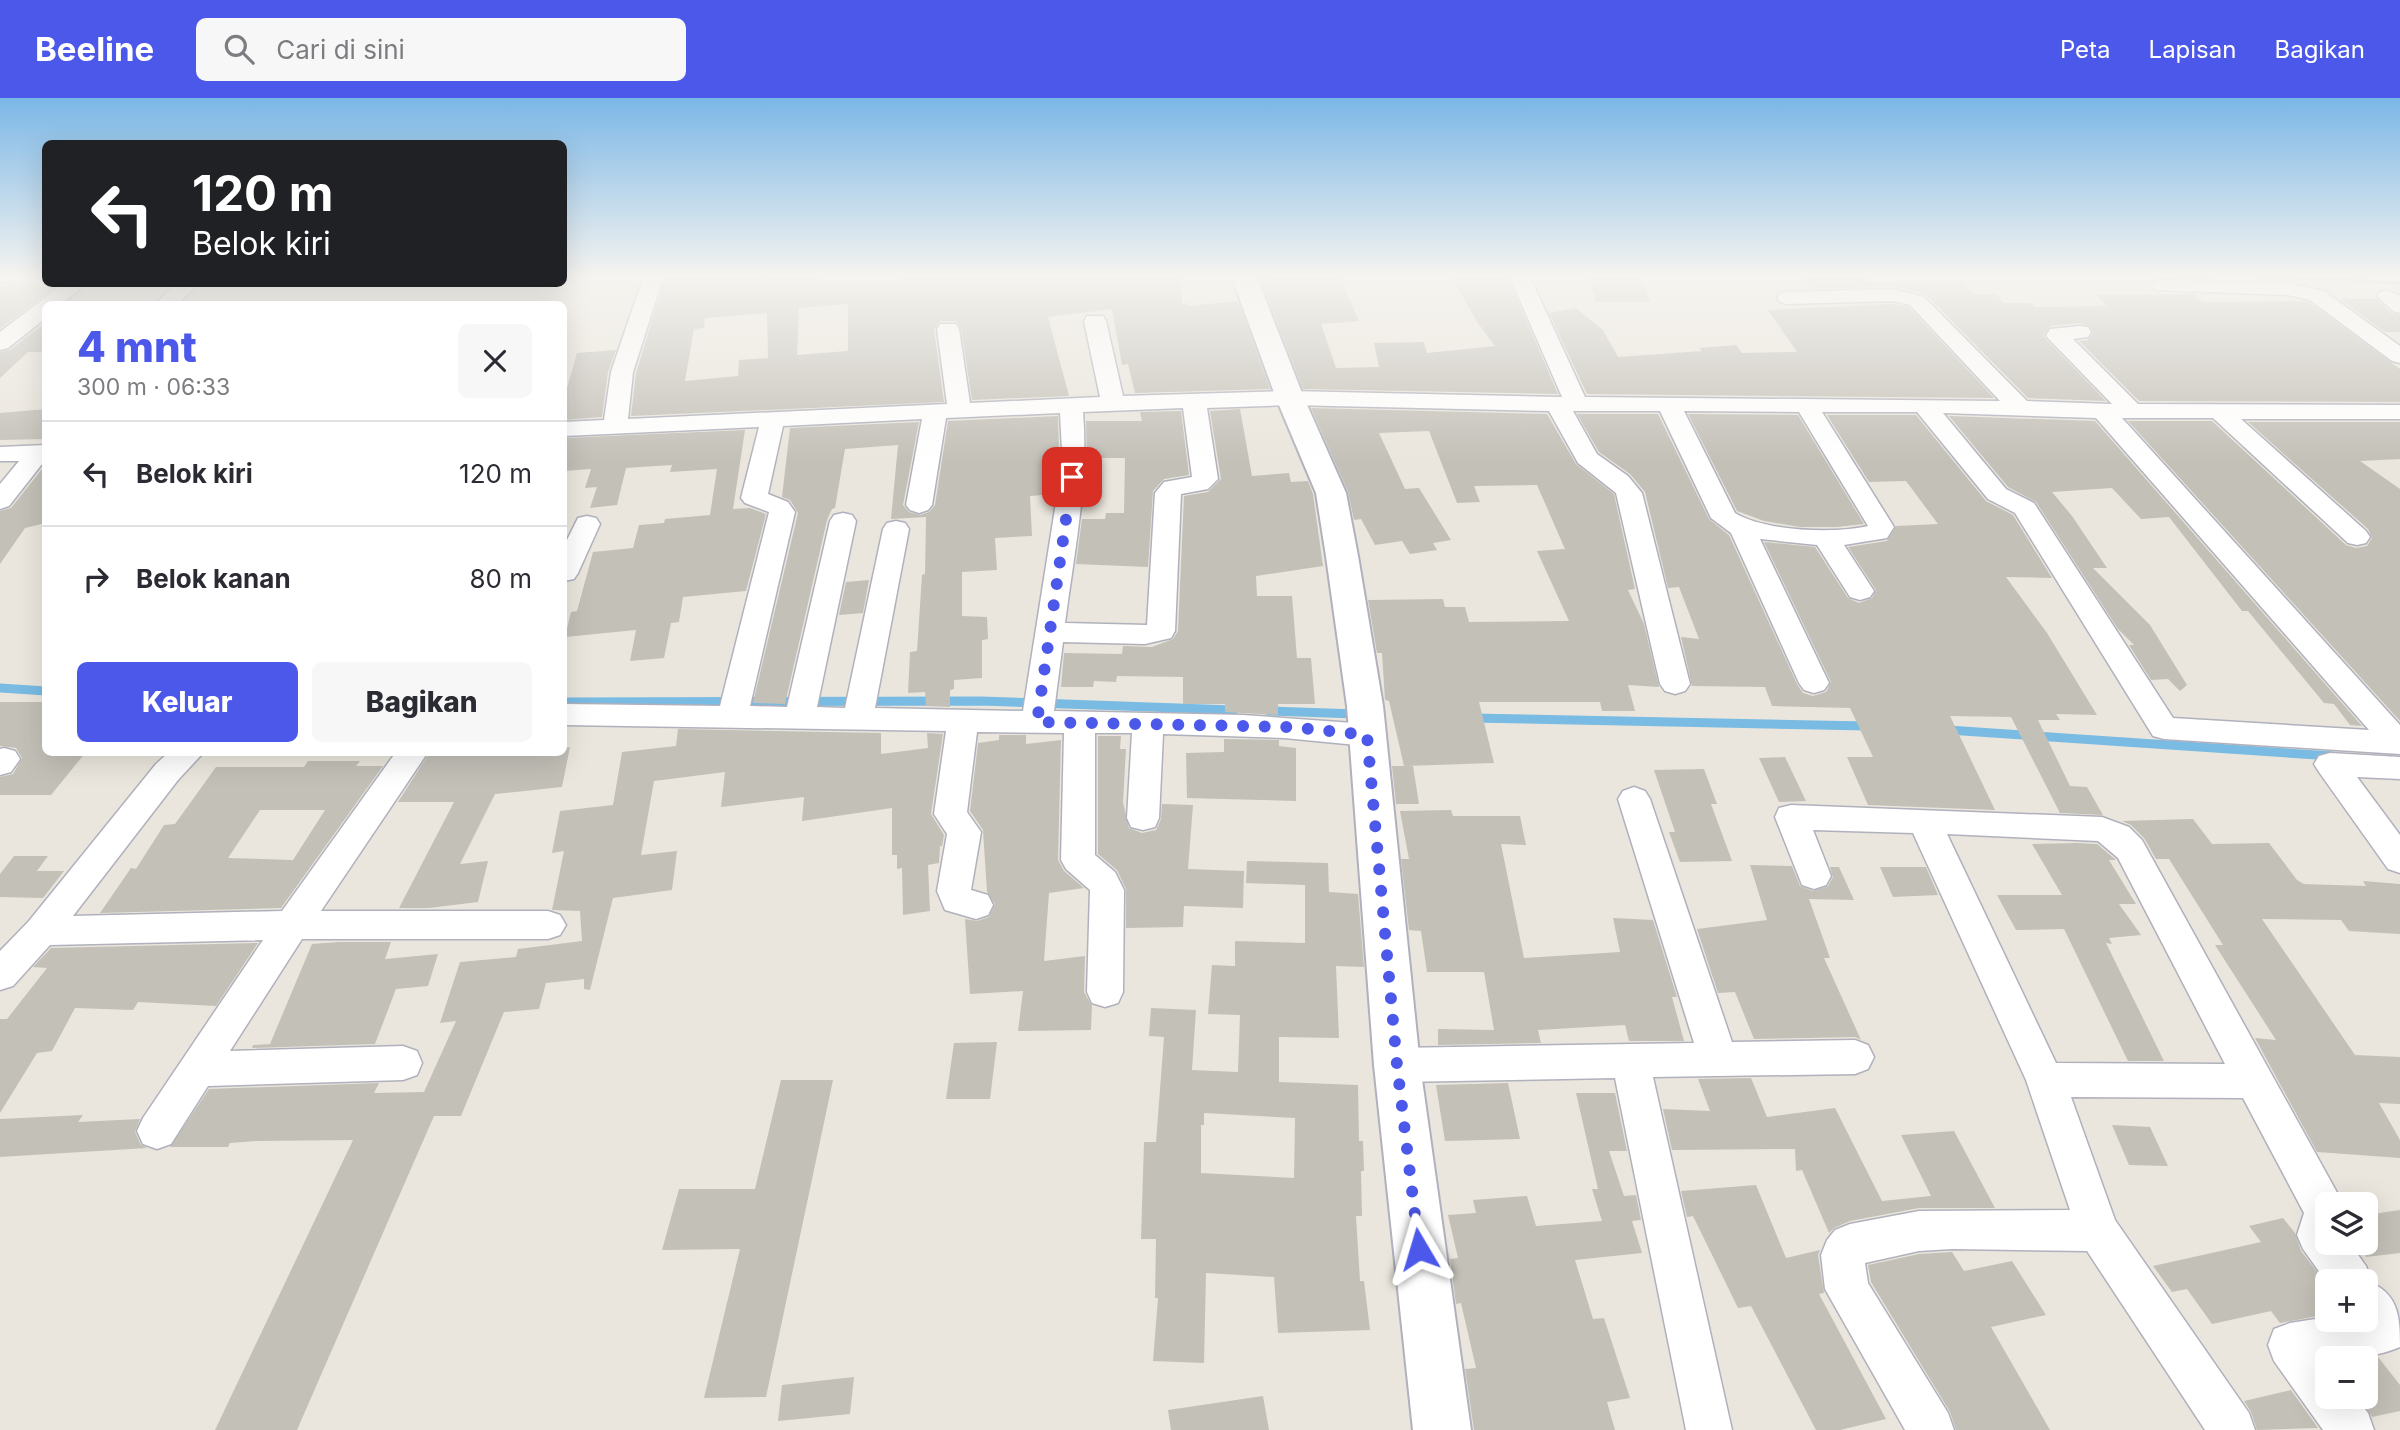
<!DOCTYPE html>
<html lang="id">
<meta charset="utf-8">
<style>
body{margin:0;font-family:Inter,sans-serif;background:#f7f7f7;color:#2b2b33;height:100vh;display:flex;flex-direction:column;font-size:26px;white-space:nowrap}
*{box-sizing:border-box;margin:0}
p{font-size:23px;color:#7c7c81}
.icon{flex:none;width:38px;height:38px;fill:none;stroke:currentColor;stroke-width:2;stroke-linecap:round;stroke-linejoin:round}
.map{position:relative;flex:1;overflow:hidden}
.drawer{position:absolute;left:42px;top:203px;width:525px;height:455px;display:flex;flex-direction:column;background:#fff;border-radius:10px;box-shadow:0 7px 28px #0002}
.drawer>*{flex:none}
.top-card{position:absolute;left:42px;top:42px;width:525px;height:147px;border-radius:10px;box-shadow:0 7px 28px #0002;background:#202124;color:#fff;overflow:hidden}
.buttons{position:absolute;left:2315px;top:1094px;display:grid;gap:14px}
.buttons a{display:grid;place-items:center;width:63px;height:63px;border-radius:10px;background:#fff;box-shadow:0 7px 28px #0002;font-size:35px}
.pin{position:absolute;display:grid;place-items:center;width:60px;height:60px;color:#fff;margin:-30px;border-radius:14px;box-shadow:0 4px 10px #0006}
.me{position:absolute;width:77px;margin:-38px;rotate:353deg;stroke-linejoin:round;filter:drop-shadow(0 0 5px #0008)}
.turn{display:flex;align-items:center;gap:24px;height:147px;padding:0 35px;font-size:32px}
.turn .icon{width:91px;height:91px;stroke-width:2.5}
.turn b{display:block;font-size:49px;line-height:60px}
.round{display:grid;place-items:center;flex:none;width:74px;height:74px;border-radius:10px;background:#f7f7f7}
.overview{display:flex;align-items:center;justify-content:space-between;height:119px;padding:0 35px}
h1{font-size:42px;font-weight:800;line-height:52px;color:#4c58e9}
.primary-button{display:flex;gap:14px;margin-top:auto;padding:14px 35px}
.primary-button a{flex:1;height:80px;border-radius:10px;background:#4c58e9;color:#fff;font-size:28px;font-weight:800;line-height:80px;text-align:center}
.primary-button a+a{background:#f7f7f7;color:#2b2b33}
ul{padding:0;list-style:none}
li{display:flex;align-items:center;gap:21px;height:105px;padding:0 35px;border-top:2px solid #e1e1e2}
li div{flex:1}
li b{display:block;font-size:26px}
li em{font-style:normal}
header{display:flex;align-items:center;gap:42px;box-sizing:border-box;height:98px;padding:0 35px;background:#4c58e9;color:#fff}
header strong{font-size:33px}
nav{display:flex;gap:38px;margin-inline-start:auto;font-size:24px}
.search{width:490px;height:63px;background:#f7f7f7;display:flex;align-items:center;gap:18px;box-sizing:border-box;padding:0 24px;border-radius:10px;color:#7c7c81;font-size:26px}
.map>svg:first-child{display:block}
</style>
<header>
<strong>Beeline</strong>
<div class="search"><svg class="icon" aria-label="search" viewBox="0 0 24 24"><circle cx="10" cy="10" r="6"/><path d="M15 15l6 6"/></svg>Cari di sini</div>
<nav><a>Peta</a><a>Lapisan</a><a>Bagikan</a></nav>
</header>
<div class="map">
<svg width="2400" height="1332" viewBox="0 0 2400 1332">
<rect width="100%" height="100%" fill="#eae6dd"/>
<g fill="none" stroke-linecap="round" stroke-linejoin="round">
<g stroke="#79bbe3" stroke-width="9">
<path d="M0 590 46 593"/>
<path d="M564 604 981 603 1234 612"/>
<path d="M1269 613 1357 616"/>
<path d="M1472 620 1867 628"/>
<path d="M1948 632 2332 658"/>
</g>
</g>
<g fill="#c3c0b8" fill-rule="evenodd">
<path d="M666 177H820L817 183 833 184 901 182 900 177H1181L1182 206 1188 205 1189 208 1238 203 1270 291 1135 295 1128 266 1122 267 1112 211 1048 219 1069 298 972 302 961 230 956 223H940L934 231 944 304 631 318 636 275ZM848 206V253L797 257 799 210ZM767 215 768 260 739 262 738 278 685 283 694 231 704 230 705 220Z"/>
<path d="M1339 177 1359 223 1321 226 1336 270 1379 269 1374 245 1424 244 1427 255 1495 248 1477 224 1451 177H1507L1558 296 1303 291 1259 178Z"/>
<path d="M1588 177H1641L1650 204H1596Z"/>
<path d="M1802 177H1862L1869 185 1962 184 1975 196H1996L2004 205H2031L2035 209 2107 208 2096 197 2194 196 2203 204 2302 203 2309 204 2400 271V304L2139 303 2079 243 2088 242 2093 235 2090 228 2080 225 2050 228 2043 238 2106 303 2028 300 1925 196 1893 188 1812 191Z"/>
<path d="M48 186H59L0 231V190L4 187Z"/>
<path d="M2340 201H2377L2391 215 2400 217V234H2385Z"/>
<path d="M1893 206 1909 209 1994 300 1587 296 1549 215 1576 210 1603 232 1618 259 1702 253 1699 250 1736 247 1742 255 1797 254 1768 212Z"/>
<path d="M46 224V254H28L0 280V254L10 252Z"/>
<path d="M616 252 608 274 602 319 564 322V300L577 255Z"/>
<path d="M1311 310 1547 316 1576 366 1614 396 1635 491 1628 492 1644 526 1659 589 1628 587 1635 613H1602L1600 604H1479L1494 665 1404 668 1389 603 1385 602 1382 555H1377L1368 502 1443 501 1445 509H1465L1469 524 1569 523 1537 453 1565 451 1537 387 1474 388 1480 404 1457 405 1429 333 1379 335 1405 391 1419 390 1451 442 1433 445 1437 452 1410 456 1402 443 1375 447 1361 421 1354 422 1348 394Z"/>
<path d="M46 311V341L0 342V315Z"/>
<path d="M1240 311 1252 378 1289 375 1291 384 1308 383 1313 396 1323 468 1256 478 1257 498H1292L1297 560H1311L1315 606H1278V617L1225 614V606H1183V579L1117 578 1116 584 1094 583 1093 589H1061L1064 555 1122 556 1123 548 1152 549 1173 541 1178 533 1184 398 1208 394 1221 381 1210 313Z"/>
<path d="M1181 313 1189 377 1164 381 1153 393 1148 469 1076 466 1082 421H1105L1106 415H1124L1125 360H1087L1086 323H1142L1140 314Z"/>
<path d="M1577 316H1658L1709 421 1729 437 1797 586 1803 595 1813 598 1826 594 1831 584 1764 444 1815 449 1848 500 1859 505 1872 500 1876 492 1848 449 1887 443 1896 428 1938 426 1906 383 1869 384 1827 317H1916L1986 403 2013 417 2052 480 2006 479 2047 535 2097 617 2056 616 2060 622H2038L2070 688 2087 689 2103 717 2060 715 2011 619 1950 618 1995 712 1868 707 1847 659H1873L1850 610 1772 608 1765 589 1692 588 1681 539 1699 541 1679 489 1668 490 1645 394 1630 376 1599 354Z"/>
<path d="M1688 316 1798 317 1864 426 1837 429H1800L1764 423 1737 413Z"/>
<path d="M1058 318 1059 352 1055 396 1030 398 1032 438 995 440 997 472 962 474V518L987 519 988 541 982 542V580L954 582V591L950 592V609L926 608 925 594 908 595 910 554 917 553 922 477 925 476 926 419 891 421 898 347 845 351 835 410 832 411 827 422 785 606 753 605 798 415 790 402 782 399 790 330 919 324 903 407 909 414 920 417 929 414 935 407 948 323Z"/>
<path d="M1949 318 2095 323 2362 628 2350 627 2334 606 2324 605 2248 513H2242L2169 419 2141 421 2112 390 2052 394 2072 418 2107 470H2093L2150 527 2187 587 2180 593 2168 581 2151 582 2129 547H2134L2118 531 2036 404 2008 389Z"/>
<path d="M2128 323H2212L2346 447 2356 450 2367 448 2372 440 2368 431 2248 324H2400V361L2360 363 2400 391V623Z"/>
<path d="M745 332 733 411 750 410 766 416 746 493 683 499 679 524 671 525 664 560 630 563 636 532 565 539 571 514 577 513 593 454 633 450 639 427 664 425 665 421 710 417 717 371 670 374 672 367 626 370 617 407 590 410 597 389 585 390 591 371 564 373V340Z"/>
<path d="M46 366V425L25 430 0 466V413L11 410Z"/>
<path d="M869 482 863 515 839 517 846 484Z"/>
<path d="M0 604H46V654H86L51 697H0V679L13 676 22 660 16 650 0 648Z"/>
<path d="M678 631 881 635V656L928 650 927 635 943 636 931 716 944 737 942 748H940L939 765 928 767 930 813 903 817 902 770 897 771V757H892V710L802 723 804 699 721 709 725 674 654 683 641 757 677 753 672 792 613 800 590 892 584 891V881L546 885 539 911 504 914 461 1018H434L297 1332H215L353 1042 257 1043 230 1045 228 1049H170L209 991 379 985 374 995 424 994 456 923 440 925 460 864 516 859 518 851 582 843 580 813 552 812 564 753 552 755 560 713 613 707 622 654 676 648Z"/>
<path d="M999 637H1026V646L1061 642 1058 762 1064 773 1084 790 1049 795 1044 863 1085 858 1084 894 1092 908 1091 932 1018 933 1023 893 970 896 965 821 977 823 989 819 995 806 987 794 983 732 970 713 978 645 999 642Z"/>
<path d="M1098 638H1121L1120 651H1126L1123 704 1129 730 1142 735 1156 732 1161 721 1162 706 1193 707 1188 771 1244 773 1243 810 1184 808 1183 829 1126 830V791L1117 772 1098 756Z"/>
<path d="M1224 641 1279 642V648L1296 650V703L1187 700 1186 655 1224 654Z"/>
<path d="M570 649 562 689 495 696 460 766 488 763 478 804 429 810H399L454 704H398L430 654H564V650Z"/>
<path d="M1785 659 1806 703 1779 704 1759 660Z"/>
<path d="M308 663H360L356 668H383L281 810 100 815 131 770 136 771 164 727 175 726 216 669H304ZM260 712H325L293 762 228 760Z"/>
<path d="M1392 668H1413L1419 706H1396Z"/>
<path d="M1704 671 1717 706H1711L1732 763 1680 764 1669 734H1675L1654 672Z"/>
<path d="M1451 712 1453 718H1520L1526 747 1501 746 1524 860 1620 854 1613 820 1653 822 1677 899H1672L1684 943H1629L1625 927 1538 932 1541 945 1438 947V931L1494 932 1484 874H1427L1421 833 1409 832 1401 761H1409L1400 713Z"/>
<path d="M2193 721 2212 746 2269 745 2297 782 2304 786 2366 788 2363 783 2400 786V836L2349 833 2341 822 2262 821 2355 957 2400 959V1006L2379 1005 2400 1042V1060L2317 1054 2255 940 2276 942 2215 847H2223L2169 761H2156L2144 740 2131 727 2122 723Z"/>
<path d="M2077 745 2097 746 2116 762H2109L2136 806H2119L2141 837 2109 840 2112 846 2106 845 2164 963H2128L2064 831 2016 832 1997 797H2062L2032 746Z"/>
<path d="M14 758H48L37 773H64L43 800 0 799V776Z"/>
<path d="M1247 763 1328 765 1329 794 1358 796 1364 869 1336 868 1339 940 1279 939V984L1358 987 1359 1043H1363L1364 1073H1361L1362 1118H1356L1360 1183H1364L1370 1232 1278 1235 1274 1179 1206 1175 1204 1265 1153 1263 1158 1200H1155L1156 1141H1141L1144 1044H1156L1164 939 1149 938 1151 910 1196 912 1192 972 1238 974 1240 917 1208 916 1212 867 1235 868V843L1305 845V787L1246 785ZM1204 1015 1295 1020 1294 1080 1201 1075V1027H1204Z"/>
<path d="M1750 767 1792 768 1800 788 1813 793 1828 788 1833 779 1830 769H1839L1854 802 1809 801 1830 860H1824L1861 942 1855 939 1754 941 1735 894 1718 895 1697 831 1767 822Z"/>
<path d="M1880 769H1926L1938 797 1893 799Z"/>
<path d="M339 844H391L385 861 438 856 428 888 396 891 375 946 252 950 253 947 270 946 312 846Z"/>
<path d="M258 845 216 908 138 904 133 912 75 910 52 953 37 955 0 1015V921H7L47 870 33 869 51 850Z"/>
<path d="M997 944 990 1001H946L954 945Z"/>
<path d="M1751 980 1767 1019 1835 1010 1882 1103 1931 1098 1901 1037 1954 1033 1995 1110H1919L1850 1123 1834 1130 1829 1135 1802 1072 1796 1073 1795 1051 1672 1052 1663 1011 1710 1013 1698 981Z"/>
<path d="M781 982H833L766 1299 704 1300 740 1151 662 1152 679 1091H755Z"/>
<path d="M1508 985 1520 1041 1445 1043 1436 987Z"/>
<path d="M1576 995H1615L1627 1053H1609L1624 1098 1636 1097 1641 1122 1632 1123 1642 1155 1575 1162 1593 1221 1604 1220 1630 1300 1607 1304 1615 1332H1474L1465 1271 1476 1270 1461 1205 1456 1206 1450 1161 1458 1160 1448 1117 1476 1115 1473 1102 1527 1098 1536 1128 1602 1123 1592 1091H1598Z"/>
<path d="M83 1017 78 1024 140 1021 135 1034 141 1047 147 1050 0 1059V1021Z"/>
<path d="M2112 1027 2150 1029 2168 1068 2129 1067Z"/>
<path d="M1756 1087 1786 1160 1820 1152 1818 1157 1824 1195 1819 1196 1886 1321 1840 1332H1816L1751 1208 1738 1210 1693 1118 1687 1119 1681 1093Z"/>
<path d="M2400 1112V1155L2366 1159V1117Z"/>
<path d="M2283 1120 2295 1135 2301 1153 2328 1188V1216L2280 1225 2271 1213 2212 1226 2187 1191 2172 1194 2153 1168 2261 1144 2249 1128Z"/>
<path d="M1952 1154 1964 1173 2012 1163 2046 1217 1991 1229 2050 1332H1956L1950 1314 1871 1184 1868 1167 1919 1156Z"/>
<path d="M2378 1259 2400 1287V1313L2372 1319 2359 1298H2366V1261Z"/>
<path d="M854 1279 850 1316 778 1323 782 1287Z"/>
<path d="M2291 1292 2318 1330 2257 1332 2251 1314 2244 1303Z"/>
<path d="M1263 1298 1269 1332H1171L1168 1312Z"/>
</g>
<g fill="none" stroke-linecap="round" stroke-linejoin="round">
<defs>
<g id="minor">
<path d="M0 177H46V185L0 184Z"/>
<path d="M644 177H664L633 274 628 321 947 306 937 231 940 226H956L959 231 970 305 1100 299 1084 223 1087 218H1103L1106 223 1123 298 1290 293 1562 299 1509 177H1529L1585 299 2000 303 1910 207 1893 203 1787 206 1780 204 1777 200 1780 196 1787 194 1893 191 1924 199 2027 303 2112 306 2046 238 2050 231 2080 228 2088 229 2091 234 2088 239 2073 241 2138 306 2400 307V321H2241L2366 433 2370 439 2366 445 2357 447 2348 445 2213 320H2122L2400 627V656L2164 641 2153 638 2015 415 1988 401 1917 314H1822L1894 429 1887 440 1844 447 1874 493 1870 499 1860 502 1850 499 1817 447 1760 441 1829 585 1824 592 1814 595 1804 592 1799 585 1731 435 1711 420 1660 313H1573L1597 356 1628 378 1642 395 1690 586 1685 593 1675 596 1665 593 1660 586 1616 395 1578 365 1549 313 1290 307 1207 310 1218 381 1208 391 1181 396 1175 533 1171 540 1145 546 1063 544 1054 613 1243 617 1367 626 1378 629 1382 637 1378 645 1367 648 1284 640 1163 636 1159 720 1155 729 1143 732 1131 729 1127 720 1132 635H1095V757L1115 774 1124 792 1123 894 1118 905 1105 909 1092 905 1087 894 1090 792 1066 771 1061 762 1064 635 977 634 967 714 981 734 971 792 988 797 993 807 988 817 976 821 945 812 937 793 947 736 934 716 946 633 564 627V606L720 608 769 414 745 405 741 400 759 329 564 338V324L604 322 611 274ZM1183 310 1192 379 1164 384 1155 395 1147 527 1065 525C1074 455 1089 385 1083 314ZM1684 313 1799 314 1868 428C1834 436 1764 433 1735 415ZM1060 315 1062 352 1060 379 1023 613 875 610 909 431 905 425 896 423 887 425 883 431 845 610 817 609 856 423 852 417 843 415 834 417 830 423 787 609 750 608 795 414 788 404 768 396 783 328 922 321 906 407 910 412 919 415 928 412 932 407 946 320ZM1943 315 2096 320 2369 632 2173 620 2034 405 2006 391Z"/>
<path d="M2162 182 2288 185 2324 193 2400 248V265L2392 263 2310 202 2288 197 2155 192 2152 188 2155 184Z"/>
<path d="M63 186H86L62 206H46V220L8 250 0 252V234Z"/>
<path d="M163 186H196L197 187 178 206H156L170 191Z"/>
<path d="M2387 192 2400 198V215L2393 213 2377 198 2380 194Z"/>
<path d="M46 347V361L9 408 0 411V386L19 363H0V349Z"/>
<path d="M587 418 596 420 600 426 578 475 574 481 564 483V448L578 420Z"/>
<path d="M4 650 15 653 20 661 11 674 0 677V651Z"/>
<path d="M169 654H204L178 682 73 818 282 813 396 654H428L321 813H548L560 817 566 827 560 837 548 841H302L230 953 403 948 417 953 422 965 417 977 403 982 208 988 171 1046 157 1051 143 1046 137 1033 143 1020 263 842 50 847 13 888 0 892V853L29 823 156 666Z"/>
<path d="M2330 655 2400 659V681L2357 679 2400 737V775L2388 771 2319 674 2314 666 2319 658Z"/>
<path d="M1634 689 1645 693 1650 701 1732 944 1855 942 1868 947 1874 959 1868 971 1855 976 1653 979 1732 1332H1686L1615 980 1397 984 1383 979 1378 967 1383 955 1397 950 1694 945 1618 701 1623 693Z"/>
<path d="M1791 707 2102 719 2129 729 2142 742 2340 1100 2342 1106H2328V1144H2349L2366 1168 2372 1185C2400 1198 2400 1223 2400 1249 2377 1259 2353 1260 2328 1260V1298H2355L2368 1315 2374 1332H2323L2274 1263 2268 1247 2274 1231 2290 1225 2328 1219V1222H2366V1183H2328V1186L2303 1151 2297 1137 2304 1115 2243 1000 2071 999 2115 1122 2249 1315 2255 1332H2205L2087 1153 1952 1151 1919 1153 1865 1165 1868 1185 1948 1315 1954 1332H1905L1825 1191 1821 1157 1827 1142 1835 1132 1850 1126 1919 1113 2070 1112 2026 982 1913 735 1813 732 1831 778 1826 787 1814 791 1802 787 1775 719 1779 710ZM1947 736 2098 743 2118 760 2225 966 2056 965Z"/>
</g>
<path id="secondary" d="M1231 177H1256L1304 300 1346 395 1358 458 1383 608 1420 967 1471 1332H1413L1374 967 1347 608 1326 458 1316 395 1276 300Z"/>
</defs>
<use href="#minor" stroke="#b0b1bc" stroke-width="3"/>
<use href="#secondary" stroke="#b0b1bc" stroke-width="4"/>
<use href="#minor" fill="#fff" fill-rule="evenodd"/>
<use href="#secondary" fill="#fff" fill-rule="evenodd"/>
<path stroke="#a0a1b2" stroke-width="3.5" d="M2232 177 2400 185"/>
</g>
<linearGradient id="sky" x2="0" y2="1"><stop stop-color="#7bb7e6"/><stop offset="0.49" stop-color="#f6f4f0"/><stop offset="1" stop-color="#f6f4f0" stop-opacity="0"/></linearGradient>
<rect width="2400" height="364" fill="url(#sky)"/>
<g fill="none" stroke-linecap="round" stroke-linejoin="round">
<path stroke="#4c58e9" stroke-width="12" stroke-dasharray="0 21.6" d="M1072 379 1037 624 1292 629 1367 637 1397 967 1419 1151"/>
</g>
</svg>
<div class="buttons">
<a><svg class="icon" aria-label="layers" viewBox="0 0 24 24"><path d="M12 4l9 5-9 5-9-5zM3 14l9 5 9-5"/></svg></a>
<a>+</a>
<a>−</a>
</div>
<div class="pin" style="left:1072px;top:379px;background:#d93025"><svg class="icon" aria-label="arrive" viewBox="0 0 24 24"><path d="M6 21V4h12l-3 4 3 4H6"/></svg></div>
<svg class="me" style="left:1419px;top:1151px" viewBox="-20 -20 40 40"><path d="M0-17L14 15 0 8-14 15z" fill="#4c58e9" stroke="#fff" stroke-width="4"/></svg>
<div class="top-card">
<div class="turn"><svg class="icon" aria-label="left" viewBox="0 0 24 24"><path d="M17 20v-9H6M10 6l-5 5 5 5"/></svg><div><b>120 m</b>Belok kiri</div></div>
</div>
<section class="drawer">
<div class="overview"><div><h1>4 mnt</h1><p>300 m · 06:33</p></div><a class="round"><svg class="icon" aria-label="close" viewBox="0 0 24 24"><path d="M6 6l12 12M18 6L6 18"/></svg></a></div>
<ul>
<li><svg class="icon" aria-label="left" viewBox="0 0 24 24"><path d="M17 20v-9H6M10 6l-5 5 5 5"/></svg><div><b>Belok kiri</b></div><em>120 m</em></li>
<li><svg class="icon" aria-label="right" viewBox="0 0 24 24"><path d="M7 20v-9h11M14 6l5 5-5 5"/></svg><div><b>Belok kanan</b></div><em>80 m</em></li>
</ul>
<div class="primary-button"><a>Keluar</a><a>Bagikan</a></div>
</section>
</div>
